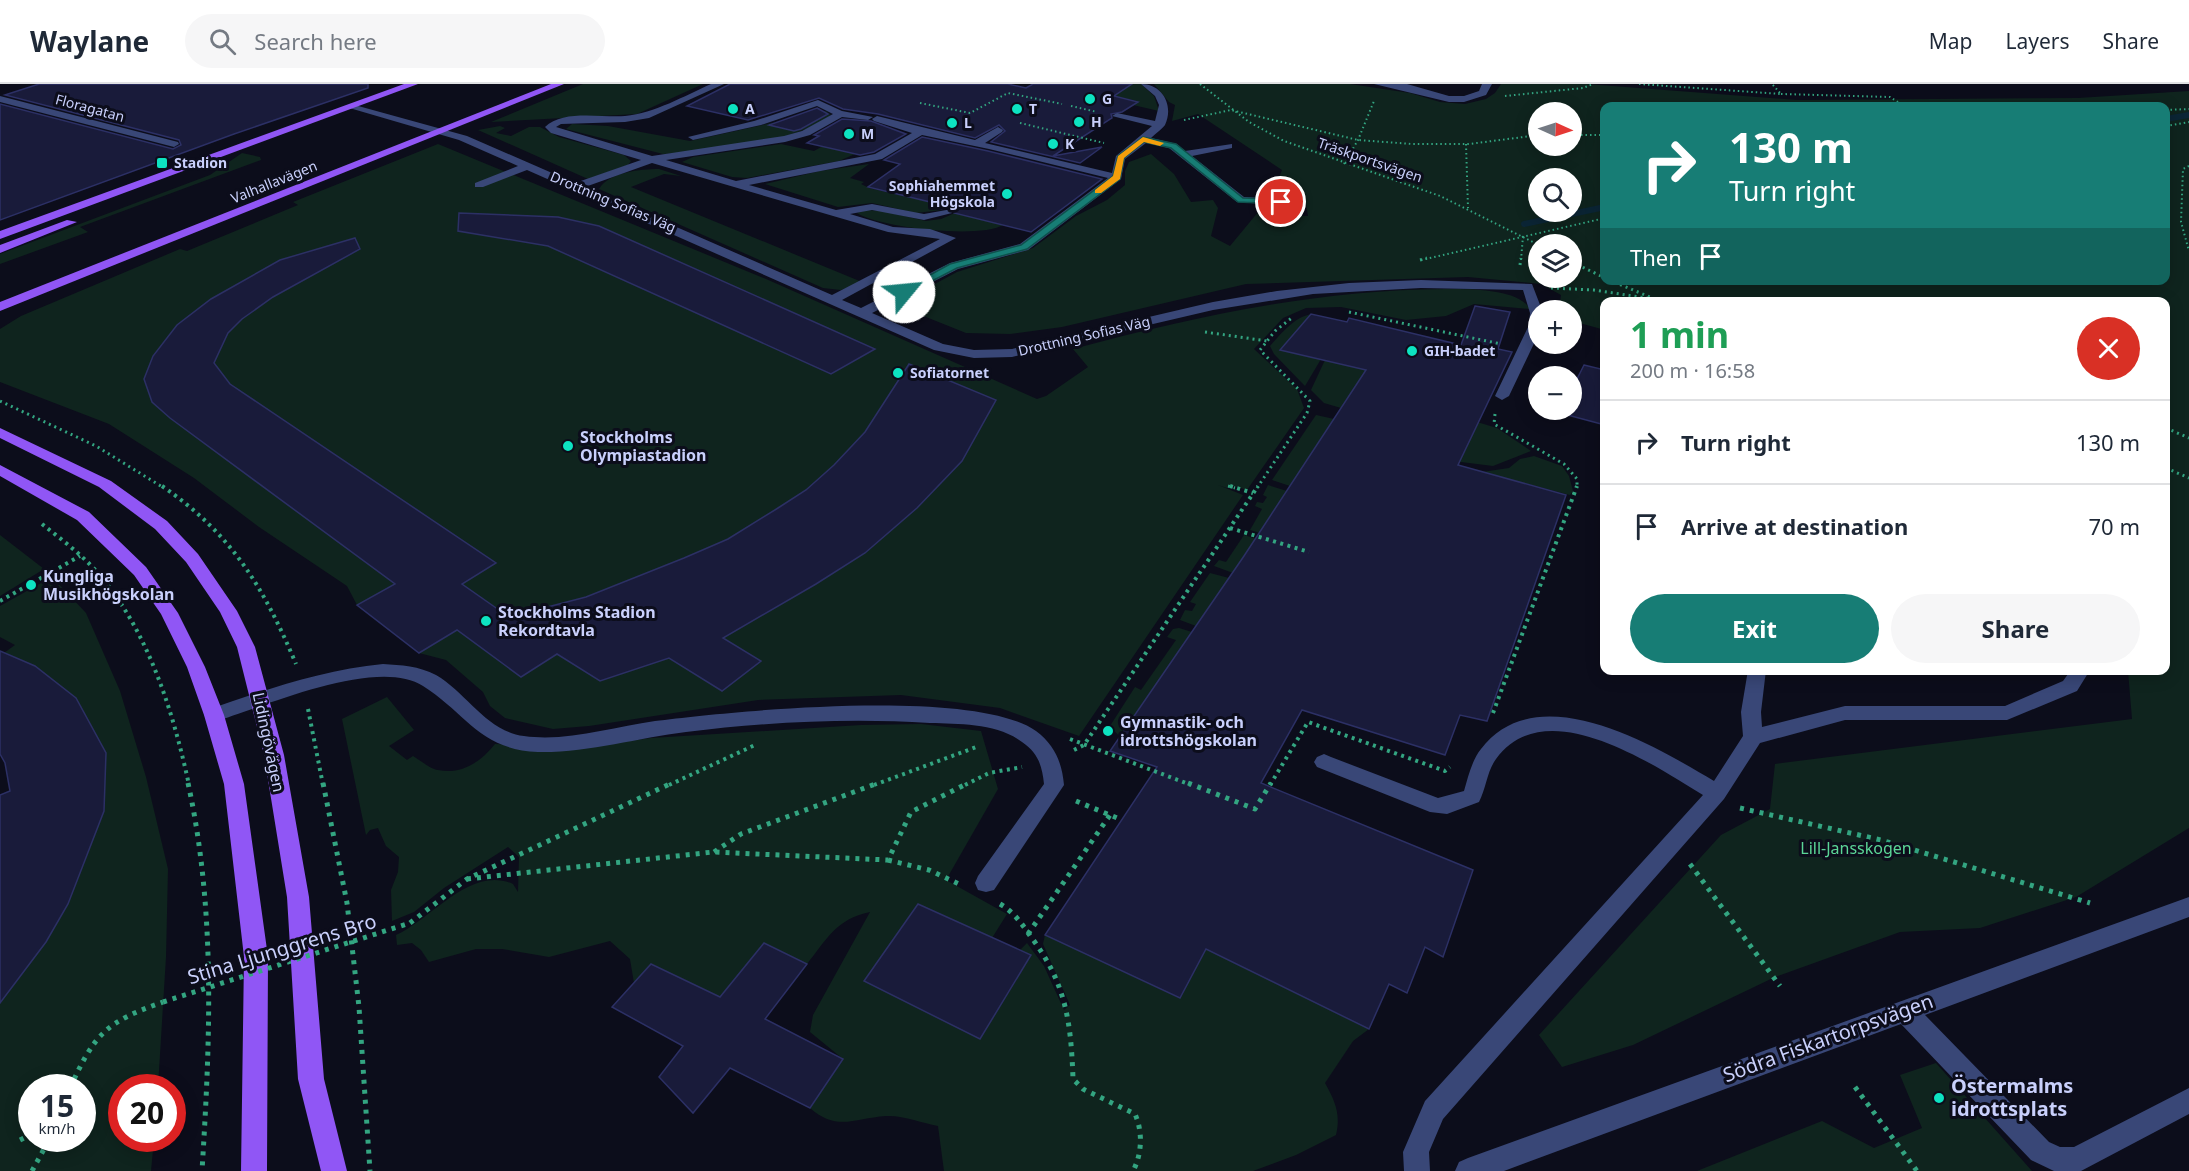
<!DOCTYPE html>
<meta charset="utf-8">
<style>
body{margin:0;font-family:"Noto Sans",sans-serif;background:#f6f6f7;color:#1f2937;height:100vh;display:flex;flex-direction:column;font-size:22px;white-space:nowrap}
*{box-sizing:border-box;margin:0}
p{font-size:20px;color:#747a83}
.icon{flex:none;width:33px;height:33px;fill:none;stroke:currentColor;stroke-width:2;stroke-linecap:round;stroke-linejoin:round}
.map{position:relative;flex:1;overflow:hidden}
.drawer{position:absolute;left:1600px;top:213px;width:570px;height:378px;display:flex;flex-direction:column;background:#fff;border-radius:12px;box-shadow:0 3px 15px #0003}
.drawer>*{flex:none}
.guide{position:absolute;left:1600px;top:18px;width:570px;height:183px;border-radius:12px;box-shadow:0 3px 15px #0003;background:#177d75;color:#fff;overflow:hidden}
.needle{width:39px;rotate:93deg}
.tools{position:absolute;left:1528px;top:18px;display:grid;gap:12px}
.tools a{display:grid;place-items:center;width:54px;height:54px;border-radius:50%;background:#fff;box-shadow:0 3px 15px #0003;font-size:30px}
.speed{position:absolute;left:18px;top:990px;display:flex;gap:12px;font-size:30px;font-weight:700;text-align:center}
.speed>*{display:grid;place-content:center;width:78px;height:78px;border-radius:50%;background:#fff;box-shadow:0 3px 15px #0003;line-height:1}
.speed small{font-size:15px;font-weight:400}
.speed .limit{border:9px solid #d22;background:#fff;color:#111}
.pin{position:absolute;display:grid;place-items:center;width:51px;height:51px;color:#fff;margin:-26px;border:3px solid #fff;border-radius:50%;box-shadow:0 2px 6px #0007}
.me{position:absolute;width:66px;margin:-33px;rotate:62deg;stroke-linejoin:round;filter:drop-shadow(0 0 4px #0008)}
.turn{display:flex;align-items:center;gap:21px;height:126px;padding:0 30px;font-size:27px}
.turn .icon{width:78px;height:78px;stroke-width:2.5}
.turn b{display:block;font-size:42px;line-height:51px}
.then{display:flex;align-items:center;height:57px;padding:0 30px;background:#0003;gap:12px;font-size:22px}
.round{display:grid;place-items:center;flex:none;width:63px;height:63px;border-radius:32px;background:#f6f6f7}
.head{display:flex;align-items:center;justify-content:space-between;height:102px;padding:0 30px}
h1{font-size:36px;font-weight:700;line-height:45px;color:#1e9e55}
.cta{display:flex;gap:12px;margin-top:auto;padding:12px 30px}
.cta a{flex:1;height:69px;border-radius:36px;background:#177d75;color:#fff;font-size:24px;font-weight:700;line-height:69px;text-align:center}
.cta a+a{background:#f6f6f7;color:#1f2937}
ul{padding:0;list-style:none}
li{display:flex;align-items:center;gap:18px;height:84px;padding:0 30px;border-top:2px solid #e0e1e3}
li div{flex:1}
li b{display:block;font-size:22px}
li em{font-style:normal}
header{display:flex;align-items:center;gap:36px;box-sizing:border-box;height:84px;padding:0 30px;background:#fff;border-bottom:2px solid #e0e1e3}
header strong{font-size:28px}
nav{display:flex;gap:33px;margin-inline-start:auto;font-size:21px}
.search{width:420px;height:54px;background:#f6f6f7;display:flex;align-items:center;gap:15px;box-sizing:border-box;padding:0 21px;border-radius:33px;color:#747a83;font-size:22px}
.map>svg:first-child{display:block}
</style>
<header>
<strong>Waylane</strong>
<div class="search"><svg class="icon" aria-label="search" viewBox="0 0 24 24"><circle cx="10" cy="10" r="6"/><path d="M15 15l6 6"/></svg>Search here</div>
<nav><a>Map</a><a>Layers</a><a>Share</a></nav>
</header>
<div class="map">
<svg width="2189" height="1087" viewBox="0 0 2189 1087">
<rect width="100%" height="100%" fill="#0c0d1b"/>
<g fill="#0f241e" fill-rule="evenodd">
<path d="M583 0H703L637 30 491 38Z"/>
<path d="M1105 0H1141L1154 12 1159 27 1133 21 1137 17 1114 12 1121 7Z"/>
<path d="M1154 0H1350L1410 9 1440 18 1465 20 1486 15 1495 9 1501 0H1586L1798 16 2078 14 2189 7V744L2076 813 1980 844 1900 848 1775 893 1633 961 1562 983 1539 951 1721 751 1770 725 1775 680 2132 635 2128 587 2166 586V218H1605V246L1572 237V226H1559L1561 211 1541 200 1468 193 1246 200 1062 243 1010 250 966 249 896 221 957 188 1033 164 1076 132 1107 116 1125 101V87L1129 78 1151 70 1174 90 1191 118 1213 116 1218 124 1211 152 1230 162 1264 121H1284L1286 131 1308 132 1305 115 1271 114 1282 86 1198 30 1172 37 1175 21 1169 18ZM1605 22H2166V196H1605ZM1539 28H1572V62H1539ZM1539 94H1572V128H1539ZM1539 160H1572V194H1539Z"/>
<path d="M826 27 831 31 829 33 809 44 775 56 684 69 663 70 566 45 572 40 608 42 690 57Z"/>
<path d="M500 42 505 44 496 49 511 52 529 43H540L559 53 624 71 631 77 628 81 588 95 478 46Z"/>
<path d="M438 60 766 195 1037 315 1046 312 1088 283 1073 265C1196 232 1317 206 1445 205 1467 205 1518 204 1530 225L1474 220 1446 232 1406 236 1341 223 1306 224 1283 234 1254 265 1297 305 1304 324 1247 406 1229 400 1227 404 1218 401 1243 411 1079 652 1000 624 901 611 758 616 589 642 553 645 505 634 490 622 483 608 446 576 419 569 357 521 347 502 259 443 194 394 109 340 0 298V245L21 232 180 165 187 167 298 121 293 118Z"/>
<path d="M781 60 814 67 823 62 855 70 839 77 747 94 732 93 682 78 693 73Z"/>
<path d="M242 69 260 73 261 76 80 143 88 148 0 180V170L210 91Z"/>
<path d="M869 80 850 94 864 98 861 100 869 104 934 119 931 123 942 126 916 129 872 119 838 123 765 100 820 87Z"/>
<path d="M659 85 681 92 664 90 631 103 862 198 841 206 823 204 599 105C609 88 641 85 659 85Z"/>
<path d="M866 126 882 127 926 137 941 135 955 129 1003 141C980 155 881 144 857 129Z"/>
<path d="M1311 230 1281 265 1321 275 1305 302 1274 270 1270 262C1282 249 1293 234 1311 230Z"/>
<path d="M1325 276 1366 286 1341 324 1324 319 1311 306Z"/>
<path d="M1316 331 1334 335 1290 402 1272 396Z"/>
<path d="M1477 338 1497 344 1531 367 1493 382 1453 377Z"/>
<path d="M1534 372 1562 382 1569 392 1573 407 1570 411 1482 388 1509 384 1520 375Z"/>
<path d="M1268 401 1287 407 1311 465 1250 446 1262 425 1255 422 1257 418 1263 419 1267 413 1263 411Z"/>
<path d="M0 451 44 485 0 512Z"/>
<path d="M1244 451 1307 471 1233 489 1214 482 1219 476 1226 478Z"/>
<path d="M1210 489 1229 494 1196 542 1180 536 1185 526 1192 527 1196 520 1190 518Z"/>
<path d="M52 493 86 529 120 607 146 693 168 785 166 873 158 1003 122 1004V1054L154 1055 151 1087H0V917L46 858 68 820 104 727 106 669 76 614 35 582 4 569 15 561 0 553V522ZM32 1004H82V1054H32Z"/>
<path d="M1179 544 1192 548 1120 653 1110 642 1135 603 1141 606 1176 556 1167 553 1173 545Z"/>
<path d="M387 613 414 646 389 662 407 676 413 672C420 676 430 685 438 686 461 691 481 678 495 660L585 663 651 654 861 641 921 640 981 647 998 705 946 796 1007 830 992 854 918 821 864 897 980 955 1031 872 1020 866 1027 859 1044 882 1064 926 1070 921 1043 860 1045 851 1179 914 1206 865 1369 945 1353 957 1325 999C1335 1017 1341 1030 1336 1051L1296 1071 1253 1087H944L938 1042C922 1039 903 1031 886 1032 855 1034 837 1048 810 1024L843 975 810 948 813 931 870 828C836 835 827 855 807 880L764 859 720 913 652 880 634 899 630 875 610 857 549 873 502 865H476L429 878 421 866 412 859 397 861 396 851C432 835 470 781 513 800L518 808 519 773 508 763 444 804 414 828 392 837 391 806 398 788 399 773 386 762 378 744 370 746 366 751 342 635Z"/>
<path d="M1936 979 2032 1087H1697L1822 1037 1874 1064 1922 1044 1900 991Z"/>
</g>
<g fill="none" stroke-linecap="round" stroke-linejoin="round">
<g stroke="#0b2535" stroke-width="6">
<path d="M2166 35 2189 31"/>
<path d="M1524 140 1605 123"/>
</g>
</g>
<g fill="#191b3a" stroke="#2c3065" stroke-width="1.5">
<path d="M39 0H368V4L234 50 0 136V20L173 65 181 61 179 56 5 11Z"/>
<path d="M730 0H1008L1026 4 1033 0H1132L1114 12 1138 18 1122 28 1111 30 1112 34 1053 72 1102 63 1080 79 991 58 1005 47 999 41 975 54 878 30 843 25 819 14 748 36 687 22Z"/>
<path d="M817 24 828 30 801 45 794 47 769 41Z"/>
<path d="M842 35 871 37 906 50 874 68 860 71 807 59 819 52 814 51Z"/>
<path d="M922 53 988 67 1102 95 1031 148 954 129 953 123 939 125 930 123 934 119 868 103 900 80 884 76Z"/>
<path d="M459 129 558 133 599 142 875 265 831 290 548 162 458 147Z"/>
<path d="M355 154 360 165 273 213 242 235 228 249 214 279 230 300 496 479 462 500 509 533 586 513 684 474 728 455 778 424 806 406 834 381 865 348 909 280 996 316 962 377 917 424 865 469 816 500 723 554 761 577 722 607 669 574 600 597 557 570 521 593 457 546 419 569 357 521 395 500 170 334 152 318 144 295 153 272 177 241 211 215 280 176Z"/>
<path d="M1475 222 1510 228 1498 265 1512 268 1458 381 1566 411 1487 637 1460 631 1445 671 1302 626 1261 699 1473 786 1443 873 1425 863 1407 909 1389 900 1369 945 1206 865 1180 914 1045 851 1157 683 1110 667 1244 472 1366 286 1280 266 1311 230 1347 238 1349 234 1461 261Z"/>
<path d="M1584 281 1605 286V341L1560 329 1562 326H1572V305Z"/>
<path d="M0 567 35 582 76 614 106 669 104 727 68 820 46 858 0 919V711L10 707 5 679 0 670Z"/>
<path d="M918 820 1031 871 980 955 864 897Z"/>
<path d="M764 859 807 880 765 935 843 975 810 1024 730 984 693 1029 659 993 683 962 612 923 651 880 720 913Z"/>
</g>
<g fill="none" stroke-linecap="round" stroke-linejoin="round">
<g stroke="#33a581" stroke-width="2" stroke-dasharray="1.5 3" stroke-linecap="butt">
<path d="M1200 0 1249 38 1284 57 1440 112 1539 161"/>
<path d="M1639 0 1781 10 1772 0"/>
<path d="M1781 10 1890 13 1904 22"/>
<path d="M1505 12 1583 4 1593 0"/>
<path d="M920 19 970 29 1008 9 1062 20"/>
<path d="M1071 22 1097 28"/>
<path d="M2166 26 2189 25"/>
<path d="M1184 36 1231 26 1358 56 1412 60H1469L1539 51"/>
<path d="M1020 39 1104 59"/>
<path d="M2166 42 2189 38"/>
<path d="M1572 51H1605"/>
<path d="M1466 60 1468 124"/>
<path d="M1344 80 1358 56 1374 17"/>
<path d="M2189 82 2183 85 2181 138 2189 167"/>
<path d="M1421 176 1605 134"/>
<path d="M1521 176 1523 152"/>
</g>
<g stroke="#33a581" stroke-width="3" stroke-dasharray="2 4" stroke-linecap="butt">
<path d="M1420 176 1427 174"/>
<path d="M1572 178 1605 194"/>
<path d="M1520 181 1521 174"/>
<path d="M1609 196 1650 213"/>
<path d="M1551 204 1594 206 1659 216"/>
<path d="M1349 228 1501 260"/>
<path d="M1205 248 1267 257"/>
<path d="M0 317 96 362 164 404"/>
<path d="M1495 330 1494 340 1564 380 1577 395V404"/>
<path d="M2166 344 2189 354"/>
<path d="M2166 384 2189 394"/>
<path d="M1228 402 1235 404"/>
<path d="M1257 404 1307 329 1310 317 1260 266 1275 247 1293 233"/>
</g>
<g stroke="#33a581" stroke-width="4" stroke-dasharray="3 4.5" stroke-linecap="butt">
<path d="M162 402C232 450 264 504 296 580"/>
<path d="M1230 402 1253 409"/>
<path d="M42 440C61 455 81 470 97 488 148 546 173 627 189 701"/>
<path d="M1230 444 1309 468"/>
<path d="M0 517 80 472"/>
<path d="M308 625 323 701"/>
<path d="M1493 629 1577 402"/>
<path d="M1070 655 1191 701"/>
<path d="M1074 666 1084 661 1258 402"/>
<path d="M669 701 755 661"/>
<path d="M874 701 979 662"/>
<path d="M965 701 989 689 1022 683"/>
<path d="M1270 701 1308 638 1445 687 1450 683"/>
</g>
<g stroke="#33a581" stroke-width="5" stroke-dasharray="4 6" stroke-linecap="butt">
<path d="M188 699C216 827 210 957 202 1087"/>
<path d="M323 699 347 819 359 923 370 1087"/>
<path d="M1188 699 1255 725 1271 699"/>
<path d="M1076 717 1122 736"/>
<path d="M1740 724 1881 756 2090 819"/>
<path d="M714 768 741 750 878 699"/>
<path d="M888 776 929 786 959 800"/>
<path d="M1690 780 1780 902"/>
<path d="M467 795 713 768 888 776 911 728 968 699"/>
<path d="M1000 820C1014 828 1022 840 1031 853 1066 899 1071 938 1073 995L1083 1005 1135 1030C1143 1048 1142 1070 1133 1087"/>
<path d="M410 839 467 795 672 699"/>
<path d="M1028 850 1110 731"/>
<path d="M1855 1003 1917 1087"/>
<path d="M70 1004C95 949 106 938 163 918"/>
<path d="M20 1056 32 1050"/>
<path d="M32 1087 50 1054"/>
</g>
<g fill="#394777" fill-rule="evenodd">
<path d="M711 0H724L649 34 625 38 561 40 556 43 652 72 784 52 802 47 833 30 817 22 761 41 693 56 688 53 754 37 818 16 842 27 873 33 868 36 842 33 810 51 785 58 666 76 736 97 875 70 912 49 874 37 872 35 877 32 975 56 998 43 1003 46 1002 48 985 59 1112 89 1116 72 1152 42 1112 32 1117 29 1155 37 1159 21 1155 12 1141 0C1163 0 1174 22 1165 41 1163 44 1155 50 1151 54L1177 60 1185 67 1232 60V64L1192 72 1244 113 1281 115 1287 118 1281 121 1237 118 1169 64 1146 59 1125 75 1121 95 1028 166 958 185 872 229 943 260 974 266 1012 265 1213 218 1277 207 1349 199 1421 196 1532 200 1542 226H1539V249L1509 312 1502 316 1495 312 1529 241 1530 229 1523 206 1421 204 1313 210 1213 226 1012 273 974 274 934 266 527 86 483 103H475V99L518 82 459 56 346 23 351 20 467 52 575 99 641 76 551 49 545 43C563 25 602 34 625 32 655 29 684 12 711 0ZM922 51 989 65 1108 94 1020 160 950 179 861 224 842 216 956 154 930 145 893 143 850 130 872 126 924 136 952 129V125L924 130 872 120 836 126 749 101 882 75ZM652 79 888 148 940 155 832 211 585 103Z"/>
<path d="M1374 0H1407L1449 12H1464L1479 7 1482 0H1492L1486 11 1464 18H1449Z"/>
<path d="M0 12 178 58 179 60 174 63 0 18Z"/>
<path d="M383 580C401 581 419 582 436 591 467 609 486 647 524 652 567 658 612 643 655 637 734 627 973 603 1036 647 1055 661 1062 679 1064 701L994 806 986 808 978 806 975 799 978 792 1044 700C1042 681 1038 669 1022 658 997 639 960 640 930 639 849 634 767 638 686 648 637 654 587 669 538 668 480 666 466 629 423 602 377 572 263 623 214 638L207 636 204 631 207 626C265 606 322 586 383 580Z"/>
<path d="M1748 586H1766L1761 628 1762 643 1845 622H2005L2063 597 2071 586H2090L2077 607 2007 636H1845L1760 659 1724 715 1443 1035 1429 1068 1430 1087H1404L1403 1068 1425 1017 1703 711C1652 680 1545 607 1496 675 1487 687 1486 705 1479 718L1447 730 1430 728 1317 683 1314 678 1317 673 1324 670 1331 673 1438 714 1464 707C1468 693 1472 676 1481 665 1537 591 1655 662 1714 697L1743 652 1741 628Z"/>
<path d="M2189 813V833L1925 931 2049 1058 2060 1063H2074L2189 1004V1030L2081 1087H2054L2031 1076 1901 940 1504 1087H1455L1459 1078 1468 1074Z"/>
</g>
<g fill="#9056f5" fill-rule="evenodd">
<path d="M404 0H418L0 155V147Z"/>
<path d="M551 0H564L0 227V218Z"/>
<path d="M67 136 77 138 0 169V161Z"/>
<path d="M0 344 111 397 167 437 198 470 237 527 255 563 284 671 309 813 324 995 347 1087H321L298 995 287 813 264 671 237 563 220 528 186 478 155 445 99 403 0 354Z"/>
<path d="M0 381 89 428 146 483 178 529 205 583 224 631 244 700 268 873 267 1087H241L244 873 224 700 204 631 187 583 161 530 134 491 77 436 0 392Z"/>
</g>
<path stroke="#33a581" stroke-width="5" stroke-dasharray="4 6" stroke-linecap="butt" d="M163 918 410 839"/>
</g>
<path fill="#177d75" stroke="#0f514c" stroke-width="1.5" d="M1143 53 1176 60 1243 114 1281 115 1285 118 1281 120 1238 118 1171 64 1144 58 1124 74 1120 95 1027 165 957 184 907 210 899 208 950 180 1021 161 1113 92 1118 72Z"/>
<path fill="#f59e0b" d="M1143 53 1164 59 1160 62 1144 58 1124 74 1120 95 1101 109H1095V106L1113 92 1118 72Z"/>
<g fill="#0de3c1" stroke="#0c0d1b" stroke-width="2">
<circle cx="1090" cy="15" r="6"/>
<circle cx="733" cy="25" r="6"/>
<circle cx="1017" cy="25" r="6"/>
<circle cx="1079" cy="38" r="6"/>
<circle cx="952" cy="39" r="6"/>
<circle cx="849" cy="50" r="6"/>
<circle cx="1053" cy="60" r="6"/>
<rect x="156" y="73" width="12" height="12" rx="3"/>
<circle cx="1007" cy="110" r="6"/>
<circle cx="1412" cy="267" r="6"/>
<circle cx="898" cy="289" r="6"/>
<circle cx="568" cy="362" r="6"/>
<circle cx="31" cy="501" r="6"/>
<circle cx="486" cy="537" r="6"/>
<circle cx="1108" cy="647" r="6"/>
<circle cx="1939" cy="1014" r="6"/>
</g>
<g text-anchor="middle" stroke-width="6" stroke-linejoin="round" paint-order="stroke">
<g font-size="14" font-weight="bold" fill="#c9d0fc" stroke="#0c0d1b" text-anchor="start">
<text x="1102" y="20">G</text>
<text x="745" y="30">A</text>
<text x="1029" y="30">T</text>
<text x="1091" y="43">H</text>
<text x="964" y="44">L</text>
<text x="861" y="55">M</text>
<text x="1065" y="65">K</text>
<text x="174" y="84">Stadion</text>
<text x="995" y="107" text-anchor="end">Sophiahemmet<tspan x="995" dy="16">Högskola</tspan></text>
<text x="1424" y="272">GIH-badet</text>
<text x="910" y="294">Sofiatornet</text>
</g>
<g font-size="14" fill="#c9d0fc" stroke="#0c0d1b">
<text transform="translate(90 24) rotate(15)" y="5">Floragatan</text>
<text transform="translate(1370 76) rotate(19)" y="5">Träskportsvägen</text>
<text transform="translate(274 98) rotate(-22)" y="5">Valhallavägen</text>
<text transform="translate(613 118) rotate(23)" y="5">Drottning Sofias Väg</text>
<text transform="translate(1084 252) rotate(-13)" y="5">Drottning Sofias Väg</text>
</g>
<g font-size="16" font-weight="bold" fill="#c9d0fc" stroke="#0c0d1b" text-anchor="start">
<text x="580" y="359">Stockholms<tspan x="580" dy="18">Olympiastadion</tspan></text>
<text x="43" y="498">Kungliga<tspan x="43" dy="18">Musikhögskolan</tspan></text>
<text x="498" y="534">Stockholms Stadion<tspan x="498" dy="18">Rekordtavla</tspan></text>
<text x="1120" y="644">Gymnastik- och<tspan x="1120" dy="18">idrottshögskolan</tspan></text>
</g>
<g font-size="16" fill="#c9d0fc" stroke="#0c0d1b">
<text transform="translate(269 658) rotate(78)" y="6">Lidingövägen</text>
</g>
<g font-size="16" fill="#5bd697" stroke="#0c0d1b">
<text x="1856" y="770">Lill-Jansskogen</text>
</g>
<g font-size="20" fill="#c9d0fc" stroke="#0c0d1b">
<text transform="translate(282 865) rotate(-17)" y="7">Stina Ljunggrens Bro</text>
<text transform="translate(1828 954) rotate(-20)" y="7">Södra Fiskartorpsvägen</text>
</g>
<g font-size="20" font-weight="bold" fill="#c9d0fc" stroke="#0c0d1b" text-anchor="start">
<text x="1951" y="1009">Östermalms<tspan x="1951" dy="23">idrottsplats</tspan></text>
</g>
</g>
</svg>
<div class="tools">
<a><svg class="needle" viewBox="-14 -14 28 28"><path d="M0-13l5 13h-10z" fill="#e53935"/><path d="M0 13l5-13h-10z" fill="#747a83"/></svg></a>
<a><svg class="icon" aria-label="search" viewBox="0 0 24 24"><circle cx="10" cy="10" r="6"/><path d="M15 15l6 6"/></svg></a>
<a><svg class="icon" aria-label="layers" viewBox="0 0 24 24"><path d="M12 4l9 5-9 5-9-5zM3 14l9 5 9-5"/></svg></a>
<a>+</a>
<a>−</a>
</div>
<div class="speed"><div>15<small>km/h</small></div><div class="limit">20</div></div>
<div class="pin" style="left:1281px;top:118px;background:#d93025"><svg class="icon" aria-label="arrive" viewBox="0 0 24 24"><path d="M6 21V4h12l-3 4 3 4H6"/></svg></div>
<svg class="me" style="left:904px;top:208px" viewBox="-20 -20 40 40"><circle r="19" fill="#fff"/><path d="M0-13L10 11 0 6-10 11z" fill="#177d75"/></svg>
<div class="guide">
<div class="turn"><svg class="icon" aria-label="right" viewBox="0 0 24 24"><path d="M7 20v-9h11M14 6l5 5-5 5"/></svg><div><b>130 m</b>Turn right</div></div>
<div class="then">Then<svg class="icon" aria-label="arrive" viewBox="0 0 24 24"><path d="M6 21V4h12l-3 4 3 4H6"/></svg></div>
</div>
<section class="drawer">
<div class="head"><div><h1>1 min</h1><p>200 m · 16:58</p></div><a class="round" style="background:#d93025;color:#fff"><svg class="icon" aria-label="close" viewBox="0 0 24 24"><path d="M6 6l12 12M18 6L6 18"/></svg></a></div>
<ul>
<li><svg class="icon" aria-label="right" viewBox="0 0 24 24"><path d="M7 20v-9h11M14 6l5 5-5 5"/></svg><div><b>Turn right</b></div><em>130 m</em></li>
<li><svg class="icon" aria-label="arrive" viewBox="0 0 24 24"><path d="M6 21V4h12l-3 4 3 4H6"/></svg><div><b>Arrive at destination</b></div><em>70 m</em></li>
</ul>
<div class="cta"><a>Exit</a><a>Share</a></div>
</section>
</div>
